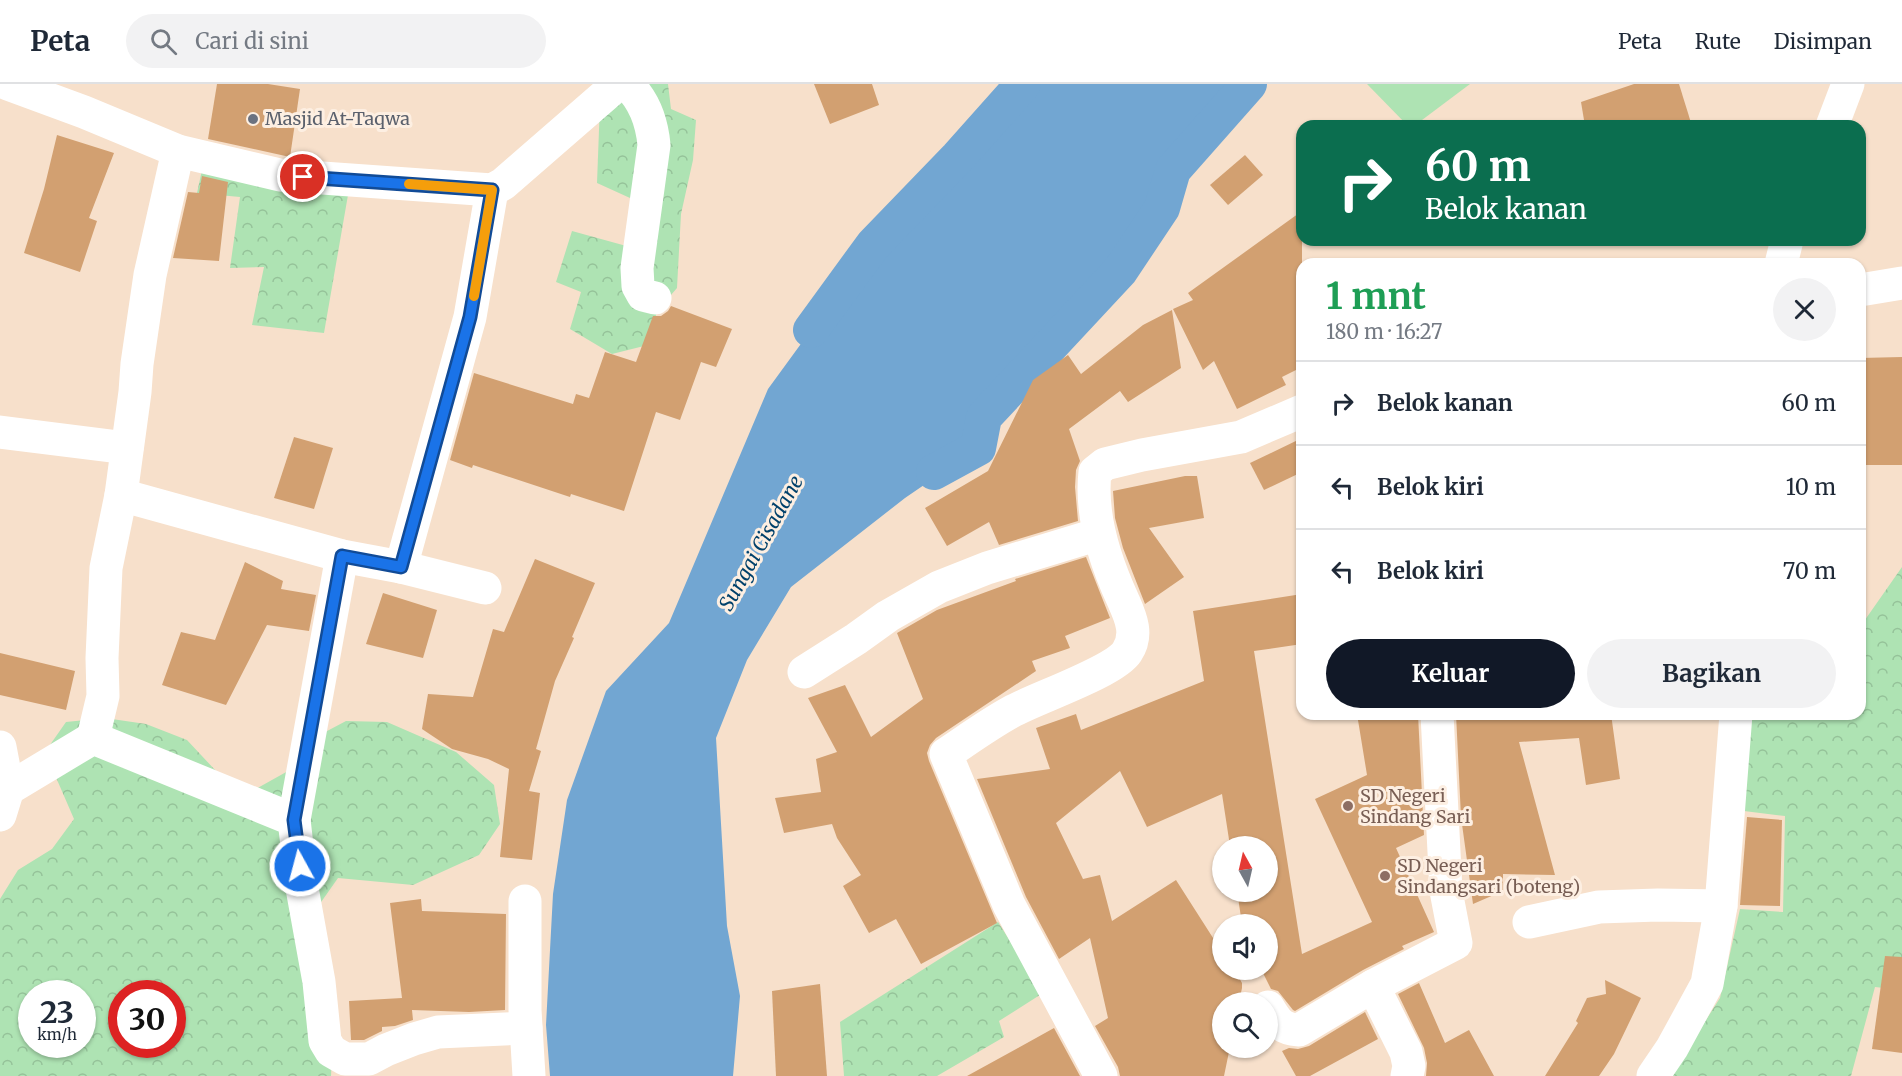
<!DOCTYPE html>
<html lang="id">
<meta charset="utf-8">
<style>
body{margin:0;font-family:Merriweather,serif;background:#f2f2f3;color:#1f2937;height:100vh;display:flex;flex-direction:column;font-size:22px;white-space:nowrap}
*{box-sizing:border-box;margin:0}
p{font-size:20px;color:#747a83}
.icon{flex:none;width:33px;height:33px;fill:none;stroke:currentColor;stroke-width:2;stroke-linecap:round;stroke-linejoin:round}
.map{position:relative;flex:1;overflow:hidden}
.sheet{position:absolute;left:1296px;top:174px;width:570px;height:462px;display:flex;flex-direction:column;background:#fff;border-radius:18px;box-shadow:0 2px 4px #0004}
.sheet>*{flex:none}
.guide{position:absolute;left:1296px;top:36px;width:570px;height:126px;border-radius:18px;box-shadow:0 2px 4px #0004;background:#0b6e4f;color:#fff;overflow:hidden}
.needle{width:39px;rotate:352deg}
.tools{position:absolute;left:1212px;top:752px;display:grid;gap:12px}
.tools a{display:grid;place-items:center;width:66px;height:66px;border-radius:50%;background:#fff;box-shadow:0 2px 4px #0004;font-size:30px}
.speed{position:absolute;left:18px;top:896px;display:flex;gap:12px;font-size:30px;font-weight:700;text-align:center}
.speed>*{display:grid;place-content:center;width:78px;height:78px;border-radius:50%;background:#fff;box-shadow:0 2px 4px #0004;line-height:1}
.speed small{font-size:15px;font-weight:400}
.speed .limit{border:9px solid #d22;background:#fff;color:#111}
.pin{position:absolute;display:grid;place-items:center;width:51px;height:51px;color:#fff;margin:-26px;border:3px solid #fff;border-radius:50%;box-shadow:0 2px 6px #0007}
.me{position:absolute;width:66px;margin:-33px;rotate:353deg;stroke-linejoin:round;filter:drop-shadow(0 0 4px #0008)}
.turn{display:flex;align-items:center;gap:21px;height:126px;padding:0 30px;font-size:27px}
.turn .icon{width:78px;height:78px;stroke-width:2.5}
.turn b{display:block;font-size:42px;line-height:51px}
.round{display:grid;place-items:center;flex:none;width:63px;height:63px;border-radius:32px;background:#f2f2f3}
.headline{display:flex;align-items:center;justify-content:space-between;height:102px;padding:0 30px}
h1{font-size:36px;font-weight:700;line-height:45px;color:#1e9e55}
.button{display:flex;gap:12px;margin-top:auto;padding:12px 30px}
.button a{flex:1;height:69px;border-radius:36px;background:#111827;color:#fff;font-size:24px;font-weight:700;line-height:69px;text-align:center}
.button a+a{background:#f2f2f3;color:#1f2937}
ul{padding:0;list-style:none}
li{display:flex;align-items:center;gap:18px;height:84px;padding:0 30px;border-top:2px solid #e0e1e3}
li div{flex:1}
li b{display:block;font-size:22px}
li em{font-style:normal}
header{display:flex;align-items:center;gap:36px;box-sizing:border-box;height:84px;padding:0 30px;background:#fff;border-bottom:2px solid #e0e1e3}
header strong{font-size:28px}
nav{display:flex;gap:33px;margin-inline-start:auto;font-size:21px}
.search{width:420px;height:54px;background:#f2f2f3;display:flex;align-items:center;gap:15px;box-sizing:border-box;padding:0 21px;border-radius:33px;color:#747a83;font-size:22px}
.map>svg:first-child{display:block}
</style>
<header>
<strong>Peta</strong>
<div class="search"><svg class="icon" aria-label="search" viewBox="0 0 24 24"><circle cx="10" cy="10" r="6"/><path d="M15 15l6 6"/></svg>Cari di sini</div>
<nav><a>Peta</a><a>Rute</a><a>Disimpan</a></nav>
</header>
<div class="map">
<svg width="1902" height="992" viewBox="0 0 1902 992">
<defs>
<pattern id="forest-crowns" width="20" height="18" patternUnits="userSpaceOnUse" patternTransform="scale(1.5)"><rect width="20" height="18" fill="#aee3b3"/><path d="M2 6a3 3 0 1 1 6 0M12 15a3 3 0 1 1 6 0" fill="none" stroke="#95c299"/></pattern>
</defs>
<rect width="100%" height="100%" fill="#f7e0cb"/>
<path fill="#aee3b3" d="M1367 0H1470L1414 42H1408Z"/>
<g fill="url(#forest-crowns)" fill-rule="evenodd">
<path d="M625 0H668L671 25 696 36 693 76 681 130 677 204 658 226 644 262 612 270 570 245 581 208 556 198 572 147 630 163 641 119 597 99 600 19Z"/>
<path d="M202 86 348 111 324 249 252 241 264 183 230 184 240 113 197 109Z"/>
<path d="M1902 483V906L1875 903 1851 992H1670L1720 914 1740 825 1783 828 1785 732 1744 727 1750 630H1860V543Z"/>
<path d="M105 634 146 640 187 656 216 687 254 706 288 687 312 655 346 637 387 638 456 668 494 701 500 740 479 771 413 801 338 794 312 831 333 946 331 992H0V815L18 786 52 765 74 735 45 668 66 638ZM32 909H82V960H32ZM122 909H172V960H122Z"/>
<path d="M998 838 1043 909 999 937 1004 953 937 992H844L840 938Z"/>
</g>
<path fill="#72a6d2" d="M1023 0H1253L1173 85 1162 124 1120 187 984 333 978 364 905 414 791 503 747 576 716 654 727 842 740 912 733 992H550L546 941 553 810 567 716 606 607 669 539 768 305 873 161 958 73Z"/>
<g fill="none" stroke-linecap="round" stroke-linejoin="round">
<g stroke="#72a6d2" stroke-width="36">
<path d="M811 246 873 161 958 73 1023 0"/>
<path d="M934 388 978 364 984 333 1120 187 1162 124 1173 86 1249 0"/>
</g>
</g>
<g fill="#d2a071">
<path d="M217 0H268L300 5 290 73 208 55Z"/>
<path d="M814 0H872L879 21 830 40Z"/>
<path d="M1634 0H1679L1692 42H1585L1581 18Z"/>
<path d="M57 51 114 69 89 134 97 137 80 188 24 169 44 105Z"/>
<path d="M1245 71 1263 91 1228 121 1210 101Z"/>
<path d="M202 92 228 98 219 177 173 174 188 108 199 109Z"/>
<path d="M1302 127V283L1282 293 1286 301 1237 325 1214 277 1203 286 1173 225 1193 216 1188 209Z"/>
<path d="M671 222 732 245 716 283 701 278 680 336 656 328 624 427 571 410 570 413 473 381 472 384 450 376 474 289 573 320 576 310 589 314 605 268 636 278 653 232H661L668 227Z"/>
<path d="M1172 226 1181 284 1128 318 1120 307 1069 345 1080 377 1076 386 1075 403 1078 437 999 461 989 438 947 462 925 424 988 387 1033 296 1068 271 1081 290 1143 241Z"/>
<path d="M1902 273V381H1860V274Z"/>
<path d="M294 353 333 364 314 425 274 414Z"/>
<path d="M1302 354V388L1264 406 1250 379Z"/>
<path d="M1185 392H1197L1204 434 1149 444 1184 493 1145 520 1123 464 1115 434 1113 407Z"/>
<path d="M1086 473 1110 534 1065 552 1070 564 1032 577 1036 587 936 654 930 661 927 669 929 677 997 839 921 880 896 835 869 849 843 802 861 791 837 754 832 740 784 749 775 714 821 708 816 675 837 668 808 614 845 601 871 653 923 615 897 549 937 526 1016 497 1015 495Z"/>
<path d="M535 475 595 499 572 553 574 554 555 597 536 665 541 667 529 707 540 709 532 776 500 773 509 685 488 675 452 665 422 645 428 610 473 613 493 545 504 548Z"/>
<path d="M245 478 283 497 281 505 316 511 309 547 267 541 226 621 162 601 181 548 215 556Z"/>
<path d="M383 509 437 526 423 574 366 560Z"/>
<path d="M1302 510V560L1254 567 1302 870 1372 838 1315 715 1367 691 1357 630H1418L1424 751 1396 764 1434 848 1402 862 1404 865 1363 886 1295 927 1293 926 1278 907 1271 905 1261 885H1268V840H1242L1237 807H1268V762H1230L1222 710 1147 743 1120 687 1056 739 1083 795 1100 791 1112 837 1176 796 1222 868V885H1234L1242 899V904L1239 918H1222V963H1230L1224 992H1120L1118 983 1095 942 1108 934 1090 854 1059 875 1026 813 977 695 1050 685 1036 644 1076 630 1081 646 1204 597 1193 527Z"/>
<path d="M0 569 75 587 66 626 0 611Z"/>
<path d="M1456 630H1611L1620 695 1586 701 1579 654 1519 658 1555 791 1503 790V807L1473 820 1461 733Z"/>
<path d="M1747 733 1782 736 1780 822 1740 821Z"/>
<path d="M421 815 422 827 506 830 505 926 469 928 412 926 413 936 395 942 382 943V947L364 956H351L349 917 402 914 390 819Z"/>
<path d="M1885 872 1902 873V969L1872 965Z"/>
<path d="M1605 896 1641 914 1614 970 1599 992H1545L1578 939 1576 937 1587 914 1606 910Z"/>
<path d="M1419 899 1445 959 1469 946 1494 992H1426L1427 979 1424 964 1398 910Z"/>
<path d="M820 900 827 992H776L772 907Z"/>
<path d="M1365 928 1378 955 1310 992H1296L1282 967 1289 964 1298 965 1309 962Z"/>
<path d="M1054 944 1080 992H967L1018 964Z"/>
</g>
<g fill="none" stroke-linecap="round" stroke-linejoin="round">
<g stroke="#fff" stroke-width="33">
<path d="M8 0 84 28 178 67 280 91 492 106 503 100 618 0"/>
<path d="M627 0C644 16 652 39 654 61L637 184 638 202 643 211 655 214"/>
<path d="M1832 42 1848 0"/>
<path d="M1781 180 1787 156"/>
<path d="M1860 206 1902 199"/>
<path d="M0 348 127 364"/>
<path d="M121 411 342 472 401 483 485 504"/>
<path d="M401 483 470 233 492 106"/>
<path d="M804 588 856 555 888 532 939 503 987 484 1099 450"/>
<path d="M93 654 103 612 102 574 106 484 121 411 135 308 137 280 150 191 178 67"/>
<path d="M0 663 8 705 0 731"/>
<path d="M8 705 93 654 294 736 302 804 319 898 325 957 331 967 345 975H369L386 966 414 955 438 948 526 944"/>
<path d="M294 736 342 472"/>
<path d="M525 817V926L529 992"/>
<path d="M1529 838 1599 823 1658 821 1721 822"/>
<path d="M1373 902 1406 968 1409 982 1407 992"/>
<path d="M1268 923C1277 938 1281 945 1299 946L1373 902 1456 859 1446 807 1437 630"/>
<path d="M1101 992 1009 821 946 670C967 656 989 640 1011 628 1036 614 1114 588 1127 568 1139 550 1130 532 1123 516 1105 477 1090 431 1095 388L1105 380 1142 371 1241 353 1302 327"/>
<path d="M1653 992 1672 964 1707 900 1721 822 1736 630"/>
</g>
</g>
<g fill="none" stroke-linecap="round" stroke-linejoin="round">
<defs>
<path id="route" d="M300 782 294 736 342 472 401 483 470 233 492 106 303 93"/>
</defs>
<use href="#route" stroke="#114b97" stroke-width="15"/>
<use href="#route" stroke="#1a73e8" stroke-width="10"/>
<path stroke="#f59e0b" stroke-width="10" d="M409 100 492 106 474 212"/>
</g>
<circle fill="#6b7280" stroke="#fdefe2" stroke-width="2" cx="253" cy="35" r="6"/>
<g fill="#8d6e63" stroke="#fdefe2" stroke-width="2">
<circle cx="1348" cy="722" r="6"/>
<circle cx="1385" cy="792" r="6"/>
</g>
<g text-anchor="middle" stroke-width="6" stroke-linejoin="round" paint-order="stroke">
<g font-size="18" fill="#5b616d" stroke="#fdefe2" text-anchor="start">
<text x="265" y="41">Masjid At-Taqwa</text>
</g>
<g font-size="18" fill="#785e54" stroke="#fdefe2" text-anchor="start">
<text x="1360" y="718">SD Negeri<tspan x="1360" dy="21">Sindang Sari</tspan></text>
<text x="1397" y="788">SD Negeri<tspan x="1397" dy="21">Sindangsari (boteng)</tspan></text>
</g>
<g font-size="20" font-style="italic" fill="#00416b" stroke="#fdefe2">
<text transform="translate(761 459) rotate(-61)" y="7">Sungai Cisadane</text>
</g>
</g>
</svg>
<div class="tools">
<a><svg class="needle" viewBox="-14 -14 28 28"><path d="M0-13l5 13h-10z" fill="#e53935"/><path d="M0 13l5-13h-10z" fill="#747a83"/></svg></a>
<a><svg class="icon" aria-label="sound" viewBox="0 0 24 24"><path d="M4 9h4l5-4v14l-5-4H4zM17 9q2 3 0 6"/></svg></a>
<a><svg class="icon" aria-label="search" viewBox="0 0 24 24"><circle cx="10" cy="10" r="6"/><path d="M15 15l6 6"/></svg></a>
</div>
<div class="speed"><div>23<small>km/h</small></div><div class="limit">30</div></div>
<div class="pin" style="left:303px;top:93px;background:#d93025"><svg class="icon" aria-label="arrive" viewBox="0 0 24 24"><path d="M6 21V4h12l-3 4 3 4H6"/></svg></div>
<svg class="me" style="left:300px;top:782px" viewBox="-20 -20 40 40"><circle r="17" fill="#1a73e8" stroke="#fff" stroke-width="3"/><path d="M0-11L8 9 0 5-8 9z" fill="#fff"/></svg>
<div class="guide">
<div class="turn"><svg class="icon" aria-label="right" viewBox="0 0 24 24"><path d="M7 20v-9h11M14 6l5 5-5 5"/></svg><div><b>60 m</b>Belok kanan</div></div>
</div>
<section class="sheet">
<div class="headline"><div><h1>1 mnt</h1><p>180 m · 16:27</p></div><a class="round"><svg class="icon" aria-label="close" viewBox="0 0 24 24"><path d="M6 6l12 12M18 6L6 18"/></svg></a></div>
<ul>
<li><svg class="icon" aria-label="right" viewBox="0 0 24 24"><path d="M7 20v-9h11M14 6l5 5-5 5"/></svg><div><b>Belok kanan</b></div><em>60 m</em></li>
<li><svg class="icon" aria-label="left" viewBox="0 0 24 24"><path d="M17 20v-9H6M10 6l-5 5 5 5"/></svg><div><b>Belok kiri</b></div><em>10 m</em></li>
<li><svg class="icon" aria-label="left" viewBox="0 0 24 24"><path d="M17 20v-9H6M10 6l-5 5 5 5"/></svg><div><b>Belok kiri</b></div><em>70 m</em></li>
</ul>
<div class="button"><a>Keluar</a><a>Bagikan</a></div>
</section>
</div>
